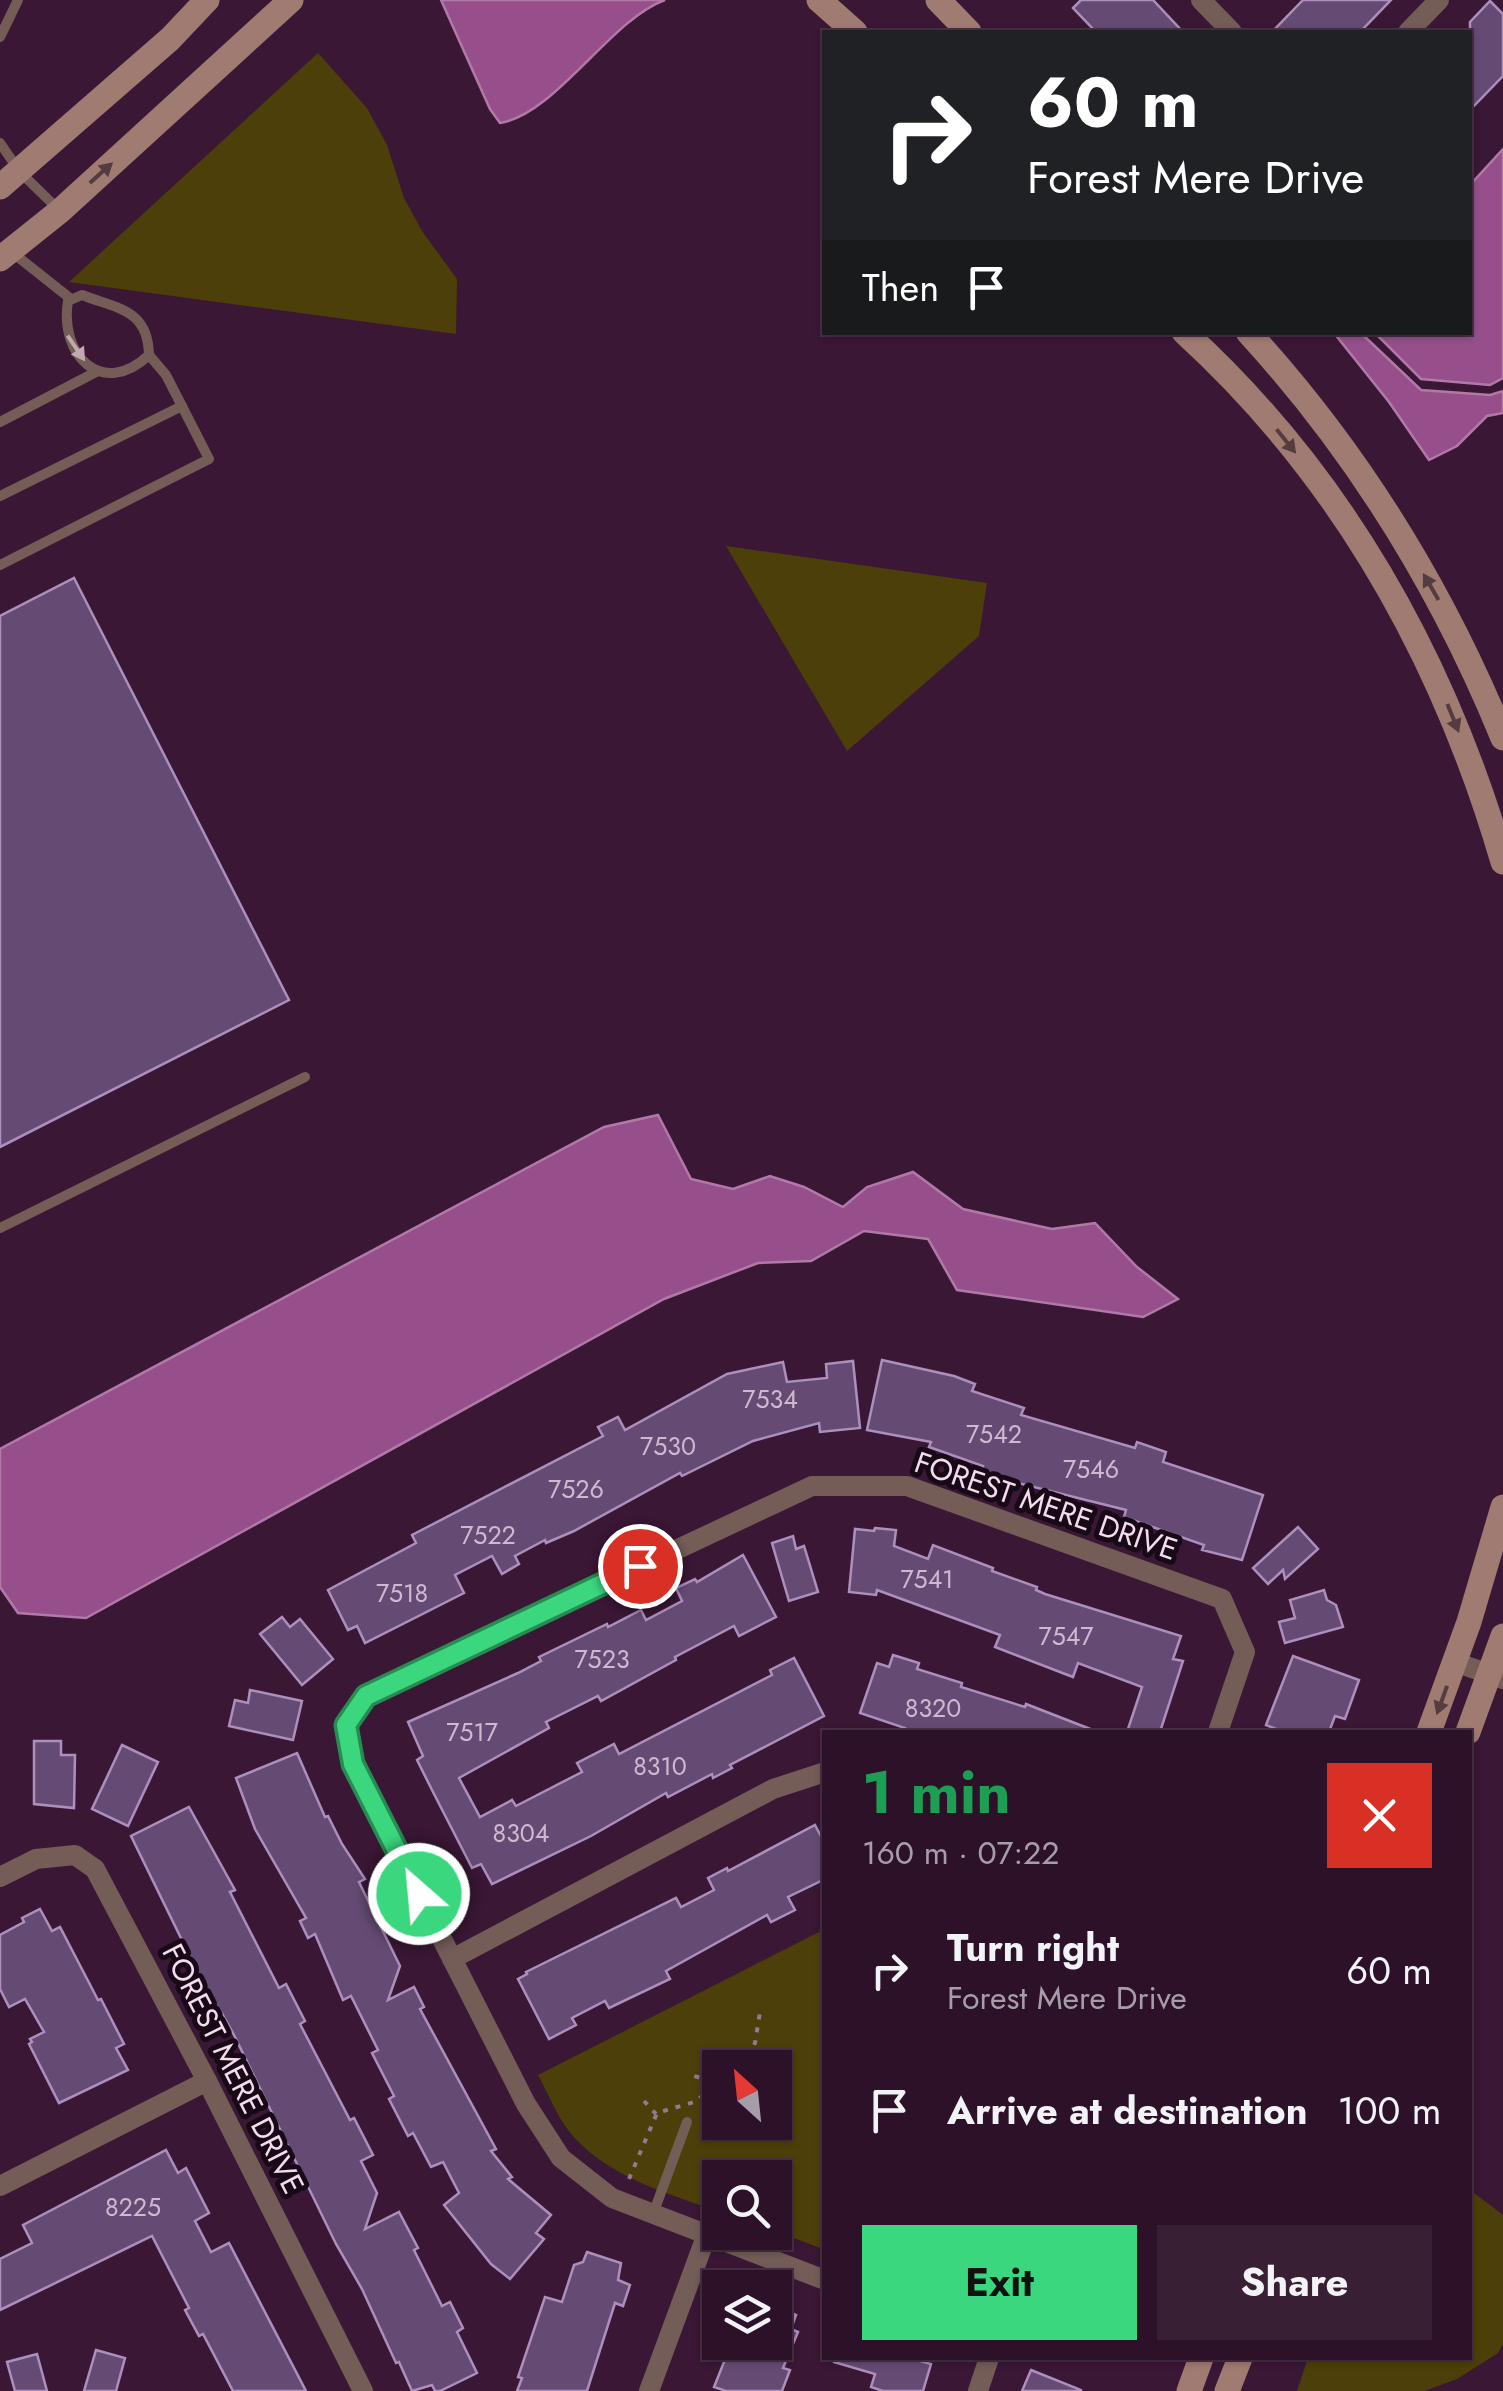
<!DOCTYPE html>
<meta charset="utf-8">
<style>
body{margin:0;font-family:Jost,sans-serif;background:#381f34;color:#f1f3f6;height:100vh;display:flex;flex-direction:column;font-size:38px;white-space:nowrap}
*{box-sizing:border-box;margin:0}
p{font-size:32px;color:#a69da8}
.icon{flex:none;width:55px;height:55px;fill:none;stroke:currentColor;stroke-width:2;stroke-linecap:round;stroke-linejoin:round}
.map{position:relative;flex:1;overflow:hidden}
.panel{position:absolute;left:822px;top:1730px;width:650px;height:630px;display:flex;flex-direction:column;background:#2c1128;border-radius:0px;box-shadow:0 2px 8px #0004,0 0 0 2px #483145}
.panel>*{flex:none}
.top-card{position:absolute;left:822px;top:30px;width:650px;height:305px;border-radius:0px;box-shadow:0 2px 8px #0004,0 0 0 2px #483145;background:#202124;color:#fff;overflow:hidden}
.needle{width:65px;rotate:333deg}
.fabs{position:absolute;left:702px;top:2050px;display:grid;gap:20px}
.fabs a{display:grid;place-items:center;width:90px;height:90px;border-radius:0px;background:#2c1128;box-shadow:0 2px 8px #0004,0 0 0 2px #483145;font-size:50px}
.pin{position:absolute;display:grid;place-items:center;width:85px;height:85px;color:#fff;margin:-42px;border:5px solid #fff;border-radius:50%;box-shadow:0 2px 10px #0007}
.me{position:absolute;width:110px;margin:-55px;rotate:333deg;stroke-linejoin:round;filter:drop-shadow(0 0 8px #0008)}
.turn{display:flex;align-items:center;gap:35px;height:210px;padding:0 40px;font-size:45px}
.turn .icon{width:130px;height:130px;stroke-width:2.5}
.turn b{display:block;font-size:70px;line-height:85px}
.then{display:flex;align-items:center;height:95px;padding:0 40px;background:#0003;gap:20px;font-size:38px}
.round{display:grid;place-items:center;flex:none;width:105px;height:105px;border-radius:0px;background:#381f34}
.head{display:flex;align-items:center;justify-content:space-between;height:170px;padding:0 40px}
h1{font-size:60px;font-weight:700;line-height:75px;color:#1e9e55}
.primary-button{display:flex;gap:20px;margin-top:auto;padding:20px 40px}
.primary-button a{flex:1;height:115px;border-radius:0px;background:#3bd77e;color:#111;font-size:40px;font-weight:700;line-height:115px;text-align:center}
.primary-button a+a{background:#381f34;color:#f1f3f6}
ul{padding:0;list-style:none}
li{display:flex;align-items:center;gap:30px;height:140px;padding:0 40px}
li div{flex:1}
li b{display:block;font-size:38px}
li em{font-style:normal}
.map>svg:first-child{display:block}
</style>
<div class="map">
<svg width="1503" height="2391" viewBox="0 0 1503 2391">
<rect width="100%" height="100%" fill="#3a1735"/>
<g fill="#4d3f09" fill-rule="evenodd">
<path d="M318 53 367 108 387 145 404 198 422 231 457 279 456 334 69 282Z"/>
<path d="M726 546 987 583 979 636 847 751Z"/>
<path d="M825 1929 823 2249 775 2231V2178H720V2212C667 2193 605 2177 568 2130 556 2114 548 2093 538 2075ZM720 2068H775V2122H720Z"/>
<path d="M1470 2190 1503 2215V2344L1498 2353 1457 2379 1424 2391H1297L1308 2358H1470Z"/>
</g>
<g fill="#964f8a" stroke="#b279a8" stroke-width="2.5">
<path d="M441 0H665C611 19 556 114 500 123L490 109Z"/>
<path d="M1503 149V378L1490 385 1421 379 1375 333 1470 332V185Z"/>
<path d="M1334 333H1361L1421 390 1490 395 1503 391V413L1487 416 1457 446 1429 460 1389 402Z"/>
<path d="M658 1115 691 1179 733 1189 770 1176 804 1187 843 1207 867 1187 913 1172 963 1209 1052 1229 1095 1223 1137 1267 1178 1299 1143 1317 957 1290 928 1239 864 1231 811 1261 758 1263 664 1299 86 1618 18 1613 0 1587V1449L604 1127Z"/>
</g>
<g fill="#654b74" stroke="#ac8fbc" stroke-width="2.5">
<path d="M1081 0H1153L1183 32H1096L1073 8Z"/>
<path d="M1303 0H1391L1360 32H1272Z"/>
<path d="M1490 1 1503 14V76L1470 110V22Z"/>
<path d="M74 578 289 1000 0 1147V616Z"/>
<path d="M882 1360 954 1376 975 1384 972 1391 1024 1408 1021 1415 1135 1448 1137 1442 1166 1452 1163 1462 1263 1495 1242 1560 1202 1550 1204 1545 1124 1517 1126 1510 1010 1481 982 1469 983 1466 929 1447 931 1442 867 1430Z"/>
<path d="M853 1361 860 1428 820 1432 819 1423 753 1441 682 1476 680 1473 574 1531 546 1543 545 1540 515 1556 519 1564 502 1574 492 1556 455 1575 464 1593 365 1643 357 1626 348 1630 328 1590 416 1543 412 1535 603 1436 598 1427 618 1417 625 1430 727 1374 783 1362 787 1382 827 1378 826 1364Z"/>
<path d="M1298 1527 1318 1549 1285 1579 1283 1570 1268 1584 1253 1568Z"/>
<path d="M875 1528 896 1530 894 1546 928 1559 933 1545 993 1568 992 1571 1037 1587 1036 1590 1045 1594 1181 1636 1173 1659 1183 1661 1160 1732H1127L1142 1687 1078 1663 1073 1677 995 1647 1000 1635 877 1590 876 1595 849 1592 855 1529 874 1531Z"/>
<path d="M793 1536 796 1549 804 1546 818 1592 789 1601 772 1543Z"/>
<path d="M743 1555 776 1617 739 1636 734 1626 675 1657 676 1660 601 1701 598 1696 546 1722 549 1728 459 1778 480 1817 512 1800 516 1806 582 1772 577 1763 614 1744 619 1754 772 1675 770 1670 794 1658 824 1716 730 1765 732 1768 713 1778 712 1774 668 1797 666 1793 591 1836 492 1884 481 1864 472 1868 434 1794 417 1760 423 1756 408 1722 518 1673 541 1661 539 1657 607 1624 608 1627 641 1610 646 1620 682 1601 676 1588 695 1579 697 1582Z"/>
<path d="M1324 1590 1327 1600 1336 1605 1343 1627 1285 1643 1279 1622 1295 1618 1290 1600Z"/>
<path d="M282 1617 290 1627 300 1619 333 1659 302 1685 260 1634Z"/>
<path d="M893 1655 919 1663 917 1669 962 1683 961 1687 1025 1707 1026 1704 1098 1732H904L905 1728 860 1713 877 1663 889 1667Z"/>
<path d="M1293 1656 1359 1680 1345 1719 1335 1716 1329 1732H1284L1266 1725Z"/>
<path d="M250 1690 302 1701 293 1740 229 1726 235 1700 248 1703Z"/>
<path d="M34 1741H61V1755H75L74 1808 34 1804Z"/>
<path d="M122 1745 158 1762 128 1826 92 1809Z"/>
<path d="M297 1753 325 1817 328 1816 342 1844 365 1879 359 1882 400 1966 388 2000 414 1987 424 2007 420 2009 496 2149 491 2151 512 2177 508 2179 551 2215 536 2233 544 2239 510 2279 491 2264 444 2205 459 2193 443 2162 431 2167 413 2133 408 2136 389 2099 394 2096 372 2053 378 2050 351 1996 343 2000 315 1934 308 1938 300 1921 306 1918 255 1829 236 1778Z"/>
<path d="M189 1807 235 1890 230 1892 279 1988 286 1984 305 2021 300 2024 350 2120 354 2118 373 2155 361 2161 377 2193 365 2229 399 2212 418 2248 414 2250 442 2306 450 2302 463 2328 457 2332 477 2373 440 2391H435L432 2385 412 2391 399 2362 396 2363 362 2289 336 2244 234 2035 220 2010 215 2013 206 1995 203 1996 193 1977 199 1975 131 1836Z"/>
<path d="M815 1825 825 1844V1879L788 1897 795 1910 771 1922 767 1915 666 1971 670 1979 609 2008 605 2001 572 2018 576 2025 549 2039 518 1979 527 1974 526 1972 676 1898 681 1907 714 1890 708 1878 727 1868 728 1871Z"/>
<path d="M40 1909 52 1931 60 1927 98 2000 101 1999 124 2044 116 2048 128 2070 59 2103 29 2044 32 2042 30 2039 44 2032 25 1999 9 2007 0 1989V1935L24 1922 22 1918Z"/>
<path d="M166 2150 178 2173 186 2168 209 2213 195 2221 211 2252 229 2243 306 2391H233L203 2334 199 2336 185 2310 189 2308 152 2236 0 2310V2259L32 2243 23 2225Z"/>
<path d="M587 2252 621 2263 618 2280 630 2285 623 2306 615 2303 587 2391H517L522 2378 518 2377 545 2297 562 2302 574 2265 583 2262Z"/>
<path d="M775 2306 796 2315 791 2329 798 2332 783 2368 790 2370 782 2391H726L714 2387 732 2342H775Z"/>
<path d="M96 2350 125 2358 116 2391H84Z"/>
<path d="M37 2354 47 2391H15L7 2362Z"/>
<path d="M834 2358H910L931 2364 923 2391H883L871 2387 875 2374 834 2362Z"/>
<path d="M1031 2370 1081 2390V2391H1022Z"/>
</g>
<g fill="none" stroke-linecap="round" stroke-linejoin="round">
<g stroke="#967890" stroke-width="4" stroke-dasharray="5 8" stroke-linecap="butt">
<path d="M706 2059 709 2072"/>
<path d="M742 2068 755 2043 760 2012"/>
<path d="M701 2078 706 2072 720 2076"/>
<path d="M706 2093 720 2089"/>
<path d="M644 2101 656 2114"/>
<path d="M629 2179 657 2113 694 2102 706 2093 701 2078 687 2074"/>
</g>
<g stroke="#745c57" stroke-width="10">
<path d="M0 37 18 0"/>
<path d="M0 143 20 172 59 210"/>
<path d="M13 253 71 299"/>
<path d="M0 422 96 372"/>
<path d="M0 496 182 406"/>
<path d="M0 565 209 459 166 375 149 355C148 309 118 309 82 295L68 301C59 355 102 399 149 355"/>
<path d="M0 1228 305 1077"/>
<path d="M653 2214 687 2122"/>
</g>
<g stroke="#745c57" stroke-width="20">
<path d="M1201 0 1232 32"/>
<path d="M1408 32 1439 0"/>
<path d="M1455 1662 1503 1679"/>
<path d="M0 1877 36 1859 75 1855 95 1869 207 2081 363 2391"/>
<path d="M452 1959 773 1789 825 1772"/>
<path d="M0 2186 207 2081"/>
<path d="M825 2280 612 2198 561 2158 526 2104 353 1764 346 1725 365 1696 812 1486H907L1222 1599 1245 1652 1218 1732"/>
<path d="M649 2391 707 2234"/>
<path d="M978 2391 989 2358"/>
</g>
<g stroke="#a07b72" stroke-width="25">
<path d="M819 0 855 32"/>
<path d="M938 0 969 32"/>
<path d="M0 187 170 39 207 0"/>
<path d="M0 259 60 211 291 0"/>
<path d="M1184 332C1342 476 1444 660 1503 862"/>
<path d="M1248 332C1357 451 1442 589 1503 738"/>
<path d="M1429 1732 1469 1622 1503 1507"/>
<path d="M1468 1732 1503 1636"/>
<path d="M1189 2391 1201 2358"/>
<path d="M1227 2391 1240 2358"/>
</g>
</g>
<defs><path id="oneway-solid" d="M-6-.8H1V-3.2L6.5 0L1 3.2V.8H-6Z" transform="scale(2.5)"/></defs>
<g fill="#553c3f">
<use href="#oneway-solid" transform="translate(101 173) rotate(-42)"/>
<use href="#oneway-solid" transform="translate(1286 441) rotate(51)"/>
<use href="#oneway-solid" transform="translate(1431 587) rotate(-120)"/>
<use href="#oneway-solid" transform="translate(1453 718) rotate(68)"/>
<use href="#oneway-solid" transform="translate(1442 1700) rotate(110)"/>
</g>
<use fill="#c1a9b2" href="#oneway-solid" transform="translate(76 348) rotate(56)"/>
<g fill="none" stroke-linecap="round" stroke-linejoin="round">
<defs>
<path id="route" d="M419 1894 353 1764 346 1725 366 1696 640 1566"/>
</defs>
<use href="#route" stroke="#268c52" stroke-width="25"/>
<use href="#route" stroke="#3bd77e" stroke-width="18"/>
</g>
<g text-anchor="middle" stroke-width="10" stroke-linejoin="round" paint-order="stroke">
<g font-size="25" fill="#d0b8d0">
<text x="770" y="1408">7534</text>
<text x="994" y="1443">7542</text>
<text x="668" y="1455">7530</text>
<text x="1091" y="1478">7546</text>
<text x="576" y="1498">7526</text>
<text x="488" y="1544">7522</text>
<text x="927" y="1588">7541</text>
<text x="402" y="1602">7518</text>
<text x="1066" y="1645">7547</text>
<text x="602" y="1668">7523</text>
<text x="933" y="1717">8320</text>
<text x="472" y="1741">7517</text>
<text x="660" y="1775">8310</text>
<text x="521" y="1842">8304</text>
<text x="133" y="2216">8225</text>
</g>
<g font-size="30" fill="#f4dcee" stroke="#180916">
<text transform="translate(1046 1506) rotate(19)" y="10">FOREST MERE DRIVE</text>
<text transform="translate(233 2069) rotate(63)" y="10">FOREST MERE DRIVE</text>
</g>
</g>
</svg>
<div class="fabs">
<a><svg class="needle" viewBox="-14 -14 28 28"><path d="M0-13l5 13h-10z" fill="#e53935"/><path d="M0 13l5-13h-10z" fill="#a69da8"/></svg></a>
<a><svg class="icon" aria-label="search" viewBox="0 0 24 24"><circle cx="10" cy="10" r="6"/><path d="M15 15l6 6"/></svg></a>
<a><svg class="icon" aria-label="layers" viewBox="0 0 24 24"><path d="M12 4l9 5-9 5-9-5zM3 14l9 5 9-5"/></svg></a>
</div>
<div class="pin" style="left:640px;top:1566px;background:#d93025"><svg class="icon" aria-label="arrive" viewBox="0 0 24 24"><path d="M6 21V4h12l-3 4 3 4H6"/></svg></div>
<svg class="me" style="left:419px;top:1894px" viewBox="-20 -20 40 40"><circle r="17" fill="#3bd77e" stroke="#fff" stroke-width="3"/><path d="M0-11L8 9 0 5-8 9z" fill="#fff"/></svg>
<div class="top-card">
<div class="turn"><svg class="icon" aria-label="right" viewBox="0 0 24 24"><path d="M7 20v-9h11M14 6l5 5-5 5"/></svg><div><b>60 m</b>Forest Mere Drive</div></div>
<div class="then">Then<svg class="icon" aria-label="arrive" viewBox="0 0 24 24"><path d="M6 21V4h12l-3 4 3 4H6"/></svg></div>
</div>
<section class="panel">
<div class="head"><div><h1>1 min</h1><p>160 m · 07:22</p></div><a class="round" style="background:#d93025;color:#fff"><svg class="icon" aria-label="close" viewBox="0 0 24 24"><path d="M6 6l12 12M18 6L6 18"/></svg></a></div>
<ul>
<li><svg class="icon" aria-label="right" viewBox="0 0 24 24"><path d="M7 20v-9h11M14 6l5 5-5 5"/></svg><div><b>Turn right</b><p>Forest Mere Drive</p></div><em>60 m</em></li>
<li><svg class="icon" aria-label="arrive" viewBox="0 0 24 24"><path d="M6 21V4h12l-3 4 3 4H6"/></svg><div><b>Arrive at destination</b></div><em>100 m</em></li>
</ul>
<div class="primary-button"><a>Exit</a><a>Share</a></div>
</section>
</div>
